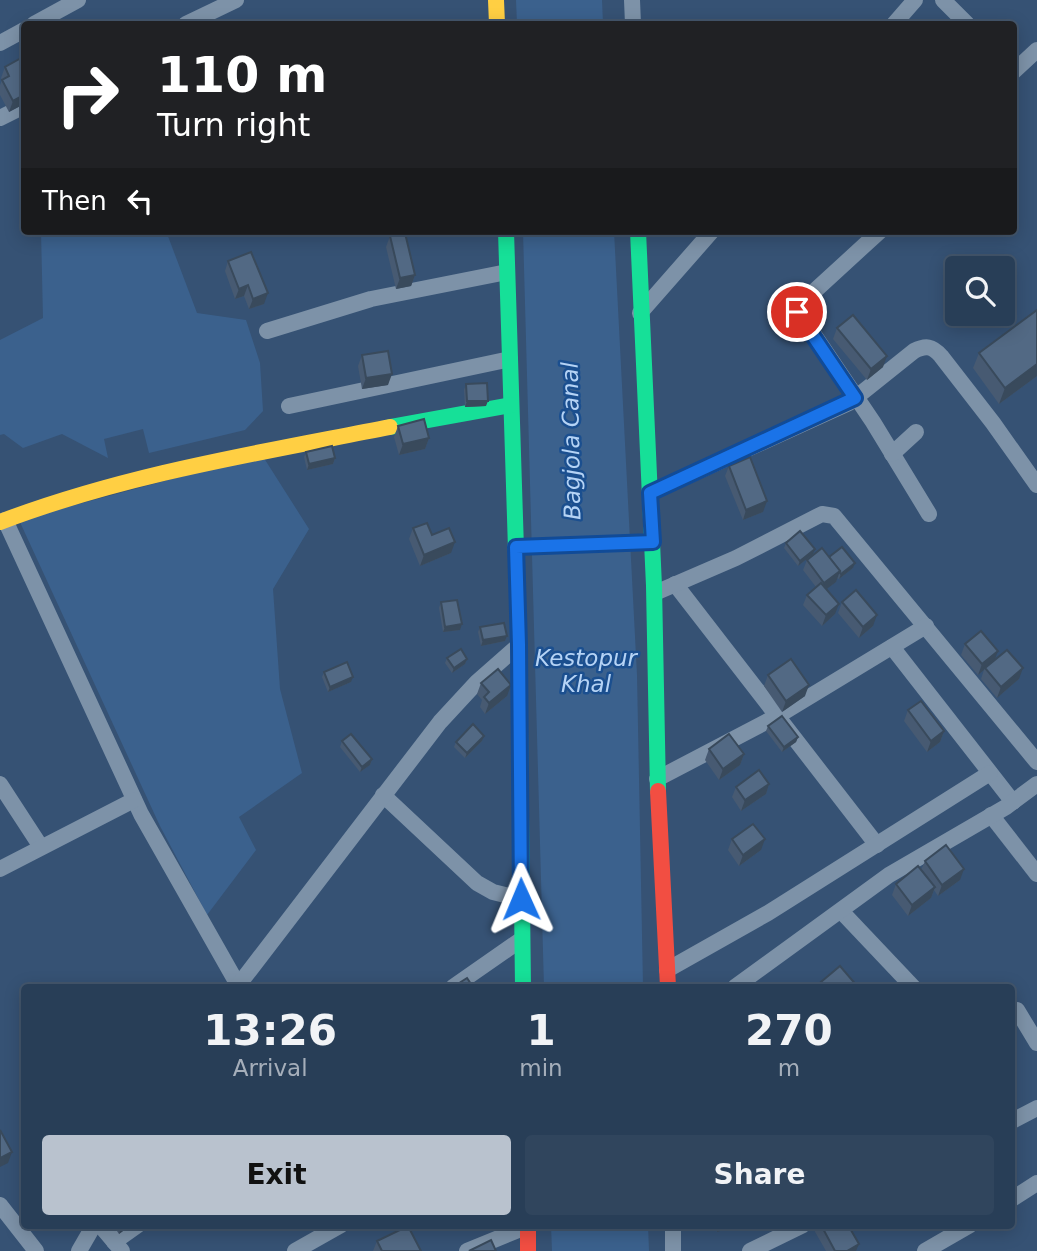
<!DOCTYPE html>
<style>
body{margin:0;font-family:"DejaVu Sans",sans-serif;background:#30455d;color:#f1f3f6;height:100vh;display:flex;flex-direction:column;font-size:26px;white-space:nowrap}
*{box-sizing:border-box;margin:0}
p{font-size:23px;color:#a5aeba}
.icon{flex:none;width:38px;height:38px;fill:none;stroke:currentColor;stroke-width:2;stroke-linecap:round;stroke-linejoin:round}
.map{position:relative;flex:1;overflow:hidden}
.sheet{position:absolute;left:21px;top:984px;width:994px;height:245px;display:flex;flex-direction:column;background:#283e57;border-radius:7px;box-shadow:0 4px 18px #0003,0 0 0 2px #44576d}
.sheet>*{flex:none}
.banner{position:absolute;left:21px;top:21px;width:996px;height:214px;border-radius:7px;box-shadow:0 4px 18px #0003,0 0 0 2px #44576d;background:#202124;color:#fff;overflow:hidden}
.buttons{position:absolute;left:945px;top:256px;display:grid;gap:14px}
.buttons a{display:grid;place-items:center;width:70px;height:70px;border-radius:7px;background:#283e57;box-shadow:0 4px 18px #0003,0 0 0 2px #44576d;font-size:35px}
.pin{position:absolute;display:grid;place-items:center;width:60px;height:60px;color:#fff;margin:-30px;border:4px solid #fff;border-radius:50%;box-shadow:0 2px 7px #0007}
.me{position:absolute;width:77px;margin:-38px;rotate:359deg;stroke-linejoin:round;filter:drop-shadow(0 0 5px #0008)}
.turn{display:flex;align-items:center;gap:24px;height:147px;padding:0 21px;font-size:32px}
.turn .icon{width:91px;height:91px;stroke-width:2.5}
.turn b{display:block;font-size:49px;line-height:60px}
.then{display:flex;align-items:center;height:66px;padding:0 21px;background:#0003;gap:14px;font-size:26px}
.eta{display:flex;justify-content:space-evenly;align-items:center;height:119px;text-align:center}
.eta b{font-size:42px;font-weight:600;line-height:49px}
.button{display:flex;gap:14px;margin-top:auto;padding:14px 21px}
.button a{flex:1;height:80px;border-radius:7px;background:#b9c2ce;color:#111;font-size:28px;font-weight:600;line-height:80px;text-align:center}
.button a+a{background:#30455d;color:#f1f3f6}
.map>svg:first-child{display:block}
</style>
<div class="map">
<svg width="1037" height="1251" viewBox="0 0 1037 1251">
<rect width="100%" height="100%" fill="#365274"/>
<g fill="#3b618d">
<path d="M516 0H602L603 24H517Z"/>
<path d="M41 231H166L197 313 246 320 260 363 263 411 245 430 149 453 143 429 104 439 108 458 62 434 23 448 4 434 0 435V340L43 318Z"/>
<path d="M523 231H614L637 675 643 987H544Z"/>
<path d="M262 455 309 529 273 589 280 689 302 773 239 817 256 850 207 915 160 826 19 520Z"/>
<path d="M551 1225H648L649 1251H552Z"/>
</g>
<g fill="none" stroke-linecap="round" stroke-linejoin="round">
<g stroke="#7d92a8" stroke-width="16">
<path d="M632 0 633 24"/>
<path d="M943 0 967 24"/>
<path d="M34 24 78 0"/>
<path d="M186 24 236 0"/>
<path d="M894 24 915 0"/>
<path d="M0 43 24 30"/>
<path d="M1013 72 1037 50"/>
<path d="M0 118 24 106"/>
<path d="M880 231 796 308 873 422 929 514"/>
<path d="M640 313 712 231"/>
<path d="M267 331 371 299 507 272"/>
<path d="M289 406 510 359"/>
<path d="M892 454 916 432"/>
<path d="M650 493 849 403 914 351C926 345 932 346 941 356L993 423 1037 485"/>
<path d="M5 520 141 814 238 985"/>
<path d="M515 547 653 542"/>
<path d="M675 584 877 845"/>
<path d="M655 593 736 558 822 514 834 516 1037 762"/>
<path d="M892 647 1013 802"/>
<path d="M657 779 781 714 926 626"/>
<path d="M0 784 41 847"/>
<path d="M383 795 477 883 493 892 521 899"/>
<path d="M991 815 1037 874"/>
<path d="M0 869 134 800"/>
<path d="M841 911 913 987"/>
<path d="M667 970 768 913 990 773"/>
<path d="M237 987 440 722 477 682 519 645"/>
<path d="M453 987 522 939"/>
<path d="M735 987 889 875 1006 807 1037 784"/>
<path d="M1017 1010 1037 1043"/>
<path d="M1012 1121 1037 1108"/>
<path d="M1012 1199 1037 1183"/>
<path d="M0 1205 36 1251"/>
<path d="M100 1225 122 1251"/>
<path d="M673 1225V1251"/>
<path d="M114 1242 138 1225"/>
<path d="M79 1251 94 1225"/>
<path d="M295 1251 341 1225"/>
<path d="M467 1251 528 1226"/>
<path d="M750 1251 803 1225"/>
<path d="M925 1251 970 1225"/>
</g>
<g stroke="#16e098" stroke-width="16">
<path d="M506 231 519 645 523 987"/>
<path d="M638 231 654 586 658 791"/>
<path d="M390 427 511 405"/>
</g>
<g stroke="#ffcf43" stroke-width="16">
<path d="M496 0 497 24"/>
<path d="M0 522C126 474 258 453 390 427"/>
</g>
<g stroke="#f24e42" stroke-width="16">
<path d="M658 791 668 987"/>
<path d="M528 1225V1251"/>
</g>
</g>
<g fill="#475a72">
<path d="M24 61V104L9 112 0 95V85L2 80 1 78 5 67Z"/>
<path d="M390 236 415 275 411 286 396 289 386 247Z"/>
<path d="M228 261 264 304 249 309 244 296 235 299 225 271Z"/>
<path d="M1037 310V376L999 404 973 368 979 353Z"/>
<path d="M837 328 883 367 867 380 833 339Z"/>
<path d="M362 355 388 385 362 389 358 366Z"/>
<path d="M466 384 486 406 465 407 464 390Z"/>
<path d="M398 426 429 438 425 449 399 455 394 437Z"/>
<path d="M306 452 335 458 333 464 307 470 304 457Z"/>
<path d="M729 466 763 512 743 520 725 476Z"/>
<path d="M413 528 432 535 451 553 420 566 409 539Z"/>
<path d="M786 543 813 554 798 566 784 548Z"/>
<path d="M829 557 853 568 839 579 837 578 836 582 826 589 835 614 822 626 803 605 807 595 816 587 803 570 807 560Z"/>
<path d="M441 602 460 630 443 632 439 608Z"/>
<path d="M842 602 873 626 859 638 838 613Z"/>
<path d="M480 627 507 636 505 641 481 646 478 632Z"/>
<path d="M965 644 994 660 1019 679 997 698 981 679 984 670 978 675 961 655Z"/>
<path d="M447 658 467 659 465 664 452 673 445 663Z"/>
<path d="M324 672 351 682 328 692 322 677Z"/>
<path d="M768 675 805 696 782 712 764 686Z"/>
<path d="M481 683 507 696 485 714 480 707 482 700 477 694Z"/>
<path d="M908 710 944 731 940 742 927 752 904 721Z"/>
<path d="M768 726 798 737 796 742 782 752 766 731Z"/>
<path d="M484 736 482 741 465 758 454 747 456 742Z"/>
<path d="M342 741 372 759 370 765 360 772 340 747Z"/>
<path d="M709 749 744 754 740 765 719 780 705 760Z"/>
<path d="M769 784 766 794 741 811 732 797 736 787Z"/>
<path d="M732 839 761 850 739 866 728 850Z"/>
<path d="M925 861 960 880 938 896 934 890 931 898 908 916 892 895 896 884 921 870Z"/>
<path d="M113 1225H131L119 1234Z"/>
<path d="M714 1225H737L717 1232Z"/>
<path d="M816 1225H848L856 1251H826L814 1230Z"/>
<path d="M377 1241 421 1251H373Z"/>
</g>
<g fill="#394a5c">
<path d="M24 95V104L9 112 13 101Z"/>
<path d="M415 275 411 286 396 289 400 278Z"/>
<path d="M248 285 244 296 235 299 239 289Z"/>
<path d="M268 293 264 304 249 309 253 299Z"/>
<path d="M887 356 883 367 867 380 871 369Z"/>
<path d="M1037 364V376L999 404 1005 388Z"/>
<path d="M392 374 388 385 362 389 366 378Z"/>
<path d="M467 401H488L486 406 465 407Z"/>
<path d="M429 438 425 449 399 455 403 444Z"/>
<path d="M335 458 333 464 307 470 309 464Z"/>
<path d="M767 501 763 512 743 520 746 510Z"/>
<path d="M455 542 451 553 420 566 424 555Z"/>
<path d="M815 549 813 554 798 566 800 561Z"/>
<path d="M855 563 853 568 839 579 841 574Z"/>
<path d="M840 571 836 582 820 594 824 583Z"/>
<path d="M839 604 835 614 822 626 826 615Z"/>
<path d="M877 615 873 626 859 638 863 627Z"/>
<path d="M462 624 460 630 443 632 445 627Z"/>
<path d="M507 636 505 641 481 646 483 640Z"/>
<path d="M998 651 994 662 985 668 984 670 978 675 982 664Z"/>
<path d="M467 659 465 664 452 673 454 668Z"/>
<path d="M1023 668 1019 679 997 698 1001 687Z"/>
<path d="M353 677 351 682 328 692 330 687Z"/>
<path d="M511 685 507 696 485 714 489 703Z"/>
<path d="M809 685 805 696 782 712 786 701Z"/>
<path d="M944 731 940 742 927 752 931 741Z"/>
<path d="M484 736 482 741 465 758 467 753Z"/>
<path d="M798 737 796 742 782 752 784 747Z"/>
<path d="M744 754 740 765 719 780 723 769Z"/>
<path d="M372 759 370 765 360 772 362 767Z"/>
<path d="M769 784 766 794 741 811 745 800Z"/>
<path d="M765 839 761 850 739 866 743 855Z"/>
<path d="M964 869 960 880 938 896 942 885Z"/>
<path d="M935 887 931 898 908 916 912 905Z"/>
<path d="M12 1152 8 1163 0 1167V1158Z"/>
<path d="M122 1225H131L119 1234Z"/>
<path d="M719 1225H737L717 1232Z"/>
<path d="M859 1244 856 1251H847Z"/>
</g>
<g fill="#526984" stroke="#394a5c" stroke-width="2">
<path d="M23 57 24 61V95L13 101 2 80 9 76 5 67Z"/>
<path d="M405 233 415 275 400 278 390 236Z"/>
<path d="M251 252 268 293 253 299 248 285 239 289 228 261Z"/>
<path d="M1037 310V364L1005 388 979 353Z"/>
<path d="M853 315 887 356 871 369 837 328Z"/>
<path d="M388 351 392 374 366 378 362 355Z"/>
<path d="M487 383 488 401H467L466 384Z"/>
<path d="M424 419 429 438 403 444 398 426Z"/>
<path d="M332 446 335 458 309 464 306 452Z"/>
<path d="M750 457 767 501 746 510 729 466Z"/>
<path d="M427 523 432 535 449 528 455 542 424 555 413 528Z"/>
<path d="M800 531 815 549 800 561 786 543Z"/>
<path d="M842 547 855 563 841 574 839 572 840 571 829 557Z"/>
<path d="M822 548 840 571 824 583 807 560Z"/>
<path d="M821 583 839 604 826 615 807 595Z"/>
<path d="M856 590 877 615 863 627 842 602Z"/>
<path d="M457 600 462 624 445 627 441 602Z"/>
<path d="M504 623 507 636 483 640 480 627Z"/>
<path d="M981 631 998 651 982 664 965 644Z"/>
<path d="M461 649 467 659 454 668 447 658Z"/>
<path d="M1007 650 1023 668 1001 687 985 668Z"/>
<path d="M791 659 809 685 786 701 768 675Z"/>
<path d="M347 662 353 677 330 687 324 672Z"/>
<path d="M498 669 511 685 489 703 484 697 489 692 481 683Z"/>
<path d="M921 701 944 731 931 741 908 710Z"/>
<path d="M782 716 798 737 784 747 768 726Z"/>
<path d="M473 724 484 736 467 753 456 742Z"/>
<path d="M351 734 372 759 362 767 342 741Z"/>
<path d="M729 734 744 754 723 769 709 749Z"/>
<path d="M759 770 769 784 745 800 736 787Z"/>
<path d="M753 824 765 839 743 855 732 839Z"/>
<path d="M946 845 964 869 942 885 925 861Z"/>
<path d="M918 866 935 887 912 905 896 884Z"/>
<path d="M840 966 858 987H815Z"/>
<path d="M467 978 473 987H453Z"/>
<path d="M0 1130 12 1152 0 1158Z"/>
<path d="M821 1225H848L859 1244 847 1251H835Z"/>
<path d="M408 1226 421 1251H382L377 1241Z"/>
<path d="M491 1240 496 1251H469Z"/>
</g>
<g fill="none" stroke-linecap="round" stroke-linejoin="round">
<defs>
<path id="route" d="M521 899 519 645 516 547 653 542 650 493 855 398 797 312"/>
</defs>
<use href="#route" stroke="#114b97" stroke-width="18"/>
<use href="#route" stroke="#1a73e8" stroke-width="12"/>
</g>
<g text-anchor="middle" stroke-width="5" stroke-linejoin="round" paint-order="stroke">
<g font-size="23" font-style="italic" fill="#b5d3f5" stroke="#1b4f8f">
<text transform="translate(571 441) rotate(-91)" y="8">Bagjola Canal</text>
<text x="586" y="666">Kestopur<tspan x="586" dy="26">Khal</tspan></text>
</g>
</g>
</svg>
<div class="buttons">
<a><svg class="icon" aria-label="search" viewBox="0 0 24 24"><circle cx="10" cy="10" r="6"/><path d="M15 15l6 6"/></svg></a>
</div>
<div class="pin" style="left:797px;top:312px;background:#d93025"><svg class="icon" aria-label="arrive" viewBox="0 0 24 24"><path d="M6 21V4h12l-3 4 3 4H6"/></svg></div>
<svg class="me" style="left:521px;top:899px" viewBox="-20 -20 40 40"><path d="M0-17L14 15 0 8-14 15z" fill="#1a73e8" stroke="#fff" stroke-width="4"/></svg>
<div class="banner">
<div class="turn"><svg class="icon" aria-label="right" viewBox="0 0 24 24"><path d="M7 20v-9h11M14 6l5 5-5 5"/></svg><div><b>110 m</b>Turn right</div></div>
<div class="then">Then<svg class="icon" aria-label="left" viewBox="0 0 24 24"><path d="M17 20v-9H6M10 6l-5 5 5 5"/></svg></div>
</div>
<section class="sheet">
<div class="eta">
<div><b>13:26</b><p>Arrival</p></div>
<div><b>1</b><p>min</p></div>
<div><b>270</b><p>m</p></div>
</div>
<div class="button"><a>Exit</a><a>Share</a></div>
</section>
</div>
